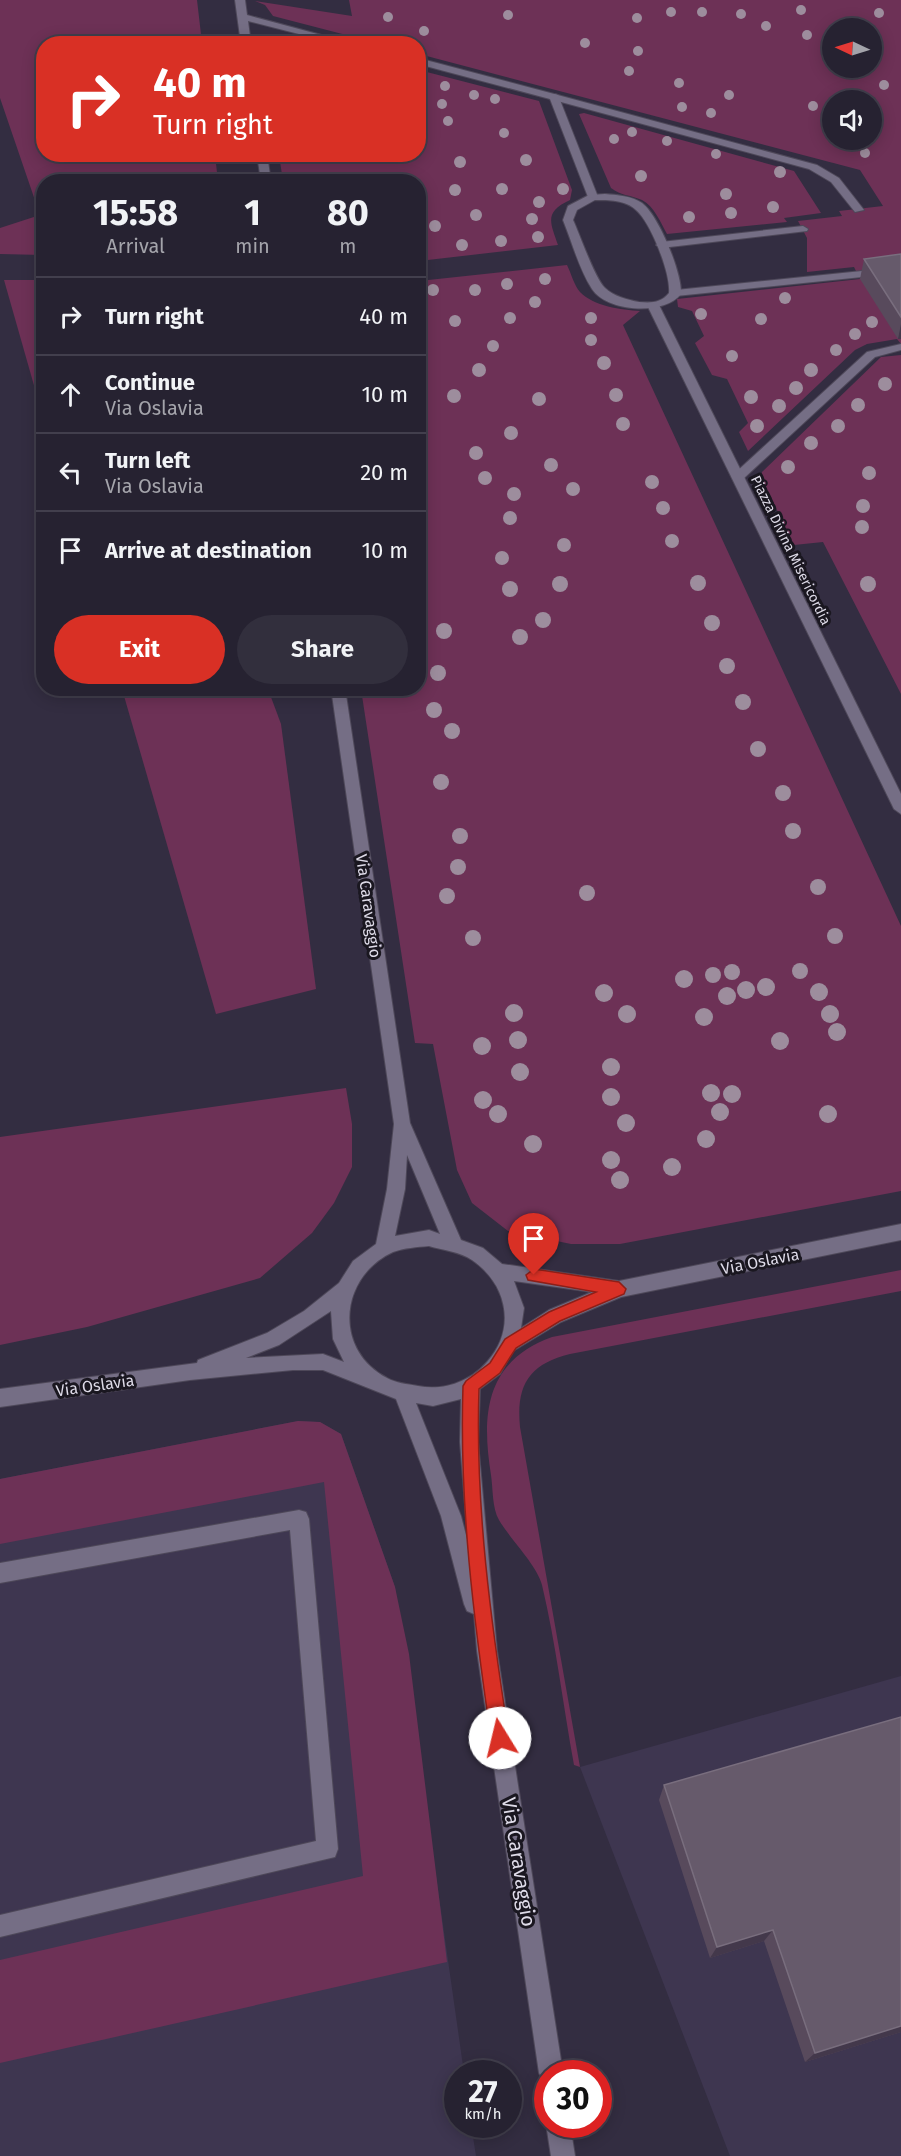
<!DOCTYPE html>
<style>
body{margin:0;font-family:"Fira Sans",sans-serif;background:#322f3d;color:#f1f3f6;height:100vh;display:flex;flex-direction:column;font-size:22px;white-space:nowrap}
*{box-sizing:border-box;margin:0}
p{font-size:20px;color:#a4a4ab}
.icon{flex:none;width:33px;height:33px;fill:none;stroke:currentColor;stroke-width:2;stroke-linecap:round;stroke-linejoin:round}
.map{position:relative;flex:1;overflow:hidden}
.side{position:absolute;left:36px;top:174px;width:390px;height:522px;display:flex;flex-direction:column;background:#262231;border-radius:24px;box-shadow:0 3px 15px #0003,0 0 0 2px #423f4d}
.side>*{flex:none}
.guide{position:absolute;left:36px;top:36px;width:390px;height:126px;border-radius:24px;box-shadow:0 3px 15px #0003,0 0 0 2px #423f4d;background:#d93025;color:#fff;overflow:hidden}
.needle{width:39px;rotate:274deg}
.controls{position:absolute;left:822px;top:18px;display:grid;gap:12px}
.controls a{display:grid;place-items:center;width:60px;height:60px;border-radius:50%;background:#262231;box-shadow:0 3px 15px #0003,0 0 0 2px #423f4d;font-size:30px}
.speed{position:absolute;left:444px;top:2060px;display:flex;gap:12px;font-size:30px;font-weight:700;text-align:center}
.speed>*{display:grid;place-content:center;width:78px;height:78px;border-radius:50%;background:#262231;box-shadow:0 3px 15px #0003,0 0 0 2px #423f4d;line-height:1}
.speed small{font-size:15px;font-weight:400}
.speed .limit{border:9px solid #d22;background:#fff;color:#111}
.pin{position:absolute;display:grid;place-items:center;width:51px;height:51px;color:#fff;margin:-62px -26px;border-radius:50% 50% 50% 0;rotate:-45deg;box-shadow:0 0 6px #0007}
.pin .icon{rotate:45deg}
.me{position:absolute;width:66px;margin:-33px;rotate:351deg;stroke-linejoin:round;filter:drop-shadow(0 0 4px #0008)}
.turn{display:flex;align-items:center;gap:21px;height:126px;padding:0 18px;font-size:27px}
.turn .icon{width:78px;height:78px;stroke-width:2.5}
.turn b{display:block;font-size:42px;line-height:51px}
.eta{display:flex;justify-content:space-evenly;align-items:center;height:102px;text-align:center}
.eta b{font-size:36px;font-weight:700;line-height:42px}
.action{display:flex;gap:12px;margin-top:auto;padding:12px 18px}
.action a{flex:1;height:69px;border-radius:36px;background:#d93025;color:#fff;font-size:24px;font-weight:700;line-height:69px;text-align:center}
.action a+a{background:#322f3d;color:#f1f3f6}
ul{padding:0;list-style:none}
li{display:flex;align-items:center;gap:18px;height:78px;padding:0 18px;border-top:2px solid #423f4d}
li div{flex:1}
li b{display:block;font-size:22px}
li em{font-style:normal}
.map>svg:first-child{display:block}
</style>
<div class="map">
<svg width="901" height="2156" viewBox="0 0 901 2156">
<rect width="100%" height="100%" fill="#332d41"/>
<g fill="#3e3650">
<path d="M298 1421 320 1422 341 1434 395 1587 464 2073H458V2124H471L476 2156H0V1479Z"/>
<path d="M901 1676V2156H730L580 1767Z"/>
</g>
<g fill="#6d3156" fill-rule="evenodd">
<path d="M0 0H197L202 43 44 44V154L215 155 218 181 44 182 43 255 0 254V228L40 215 0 98Z"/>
<path d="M349 0H901V344L897 339 867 344 855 350 748 451 739 432 748 423 727 379 712 375 695 343 704 336 692 311 678 307 677 299 860 279 854 267 807 272V238L798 221 842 216 839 211 883 206 860 170 419 54 418 44 377 43 273 16 265 5 255 1 352 16ZM832 28H872V68H832ZM832 100H872V140H832Z"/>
<path d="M419 70 539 101 572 190 570 200C544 212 550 222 558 245L419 261 418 182 283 181 279 155 418 154Z"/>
<path d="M584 113 794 171 821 213 784 218 787 222 667 234C661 223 654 206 642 200 631 195 621 196 611 188L579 114Z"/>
<path d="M567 265C571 273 574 285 580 292 593 306 622 310 640 311L623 325 901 926V1191L620 1244H571L508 1231 472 1203 457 1170 433 1044 415 1043 361 689 418 688 419 281Z"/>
<path d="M4 280H43V417Z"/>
<path d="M901 355V694L823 542 794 545 761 477 762 472 881 357Z"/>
<path d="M122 689H268L281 724 316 989 216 1014Z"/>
<path d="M346 1088 352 1124V1167L334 1203 312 1233 260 1278 87 1327 0 1345V1137Z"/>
<path d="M901 1270V1291L570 1354C529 1364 516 1385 520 1427L580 1767 574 1765C563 1705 556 1644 542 1585 537 1565 510 1539 499 1520 492 1508 493 1488 491 1475 481 1413 486 1361 552 1337Z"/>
<path d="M298 1421 320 1422 341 1434 395 1587 409 1654 447 1962 0 2063V1960L363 1876 324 1482 0 1544V1479Z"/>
</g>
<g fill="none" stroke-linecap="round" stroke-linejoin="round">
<defs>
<g id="service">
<path d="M554 94 817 165 839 178 864 210 855 212 831 182 809 169 550 99 549 97Z"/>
<path d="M803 226 808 229 807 231 661 248 656 245 661 242Z"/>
<path d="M901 267V273L676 296 670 293 676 290Z"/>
<path d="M901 344V350L875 357 743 479H735V473L867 352Z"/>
<path d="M299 1510 306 1512 309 1519 338 1849 335 1857 0 1937V1915L316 1841 290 1530 0 1583V1563Z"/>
</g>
<path id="pedestrian" d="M605 194C617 195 632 196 642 203 659 216 682 273 681 294 664 316 607 312 592 289 579 269 572 242 563 220L568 206 589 195ZM595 200C608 200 626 200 636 210 651 223 671 274 669 293 661 303 651 303 639 302 628 300 613 296 605 288 595 279 580 235 573 220L577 210Z"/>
<g id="minor">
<path d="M235 0H245L247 15 355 44H338L248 21 251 44H241Z"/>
<path d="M418 58 558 95 598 197 597 199 588 197 550 99 418 64Z"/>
<path d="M257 154H267L271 182H261Z"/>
<path d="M649 303 659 305 901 794V814L894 809 647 305Z"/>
<path d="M331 688H345L410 1123 461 1240 483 1248 502 1264 619 1281 901 1224V1240L621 1297 561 1322 513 1351 500 1374 480 1389 478 1442 497 1651 563 2073H548V2083L543 2081 539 2073 477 1651 474 1614 467 1611 464 1604 441 1516 396 1399 323 1370H293L190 1380 0 1407V1389L197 1363 198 1360 267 1333 304 1311 339 1283 353 1261 376 1244 387 1189 394 1124ZM407 1155 440 1234 429 1230 395 1236 405 1189ZM429 1246C442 1250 461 1252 472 1260 507 1284 517 1328 487 1362 470 1382 443 1391 418 1386 407 1384 396 1383 387 1378 333 1350 339 1277 393 1252 404 1248 417 1247 429 1246ZM514 1281 592 1292 549 1310 521 1328 524 1308ZM331 1311 333 1339 344 1362 323 1354 246 1358 279 1345ZM461 1399 460 1442 468 1543 461 1516 416 1403 433 1406Z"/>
<path d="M548 2121V2124H570L575 2156H551L546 2124Z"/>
</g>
</defs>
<use href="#service" stroke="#4e4859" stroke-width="2"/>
<use href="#pedestrian" stroke="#4e4859" stroke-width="2"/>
<use href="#minor" stroke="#4e4859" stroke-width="2"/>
<use href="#service" fill="#756e85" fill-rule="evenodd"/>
<use href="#pedestrian" fill="#756e85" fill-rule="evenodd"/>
<use href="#minor" fill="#756e85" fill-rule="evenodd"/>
</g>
<g fill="#9d8d9d">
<circle cx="801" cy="10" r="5"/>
<circle cx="671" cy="12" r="5"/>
<circle cx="702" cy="12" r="5"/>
<circle cx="879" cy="13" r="5"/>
<circle cx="741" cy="14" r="5"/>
<circle cx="508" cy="15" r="5"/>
<circle cx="388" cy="17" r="5"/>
<circle cx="637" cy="18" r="5"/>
<circle cx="766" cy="26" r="5"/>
<circle cx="424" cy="31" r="5"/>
<circle cx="807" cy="35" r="5"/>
<circle cx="585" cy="43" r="5"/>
<circle cx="638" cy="51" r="5"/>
<circle cx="629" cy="71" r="5"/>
<circle cx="679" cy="83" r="5"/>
<circle cx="884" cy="85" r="5"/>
<circle cx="445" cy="86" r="5"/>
<circle cx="474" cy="95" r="5"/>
<circle cx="729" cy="95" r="5"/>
<circle cx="495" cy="99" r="5"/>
<circle cx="442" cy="104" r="5"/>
<circle cx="813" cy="106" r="5"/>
<circle cx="682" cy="107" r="5"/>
<circle cx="711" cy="113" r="5"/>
<circle cx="448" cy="121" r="5"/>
<circle cx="632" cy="132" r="5"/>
<circle cx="504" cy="133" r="5"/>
<circle cx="614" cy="139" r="5"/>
<circle cx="667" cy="141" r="5"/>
<circle cx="865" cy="153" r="5"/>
<circle cx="716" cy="154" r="5"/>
<circle cx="526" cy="160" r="6"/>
<circle cx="460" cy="162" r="6"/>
<circle cx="780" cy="172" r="6"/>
<circle cx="641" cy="176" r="6"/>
<circle cx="502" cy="189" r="6"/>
<circle cx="563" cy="189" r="6"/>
<circle cx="455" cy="190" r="6"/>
<circle cx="726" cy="194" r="6"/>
<circle cx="539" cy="202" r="6"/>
<circle cx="773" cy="207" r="6"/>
<circle cx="731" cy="213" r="6"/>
<circle cx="476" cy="215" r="6"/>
<circle cx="689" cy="217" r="6"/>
<circle cx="532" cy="219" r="6"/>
<circle cx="435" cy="226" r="6"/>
<circle cx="538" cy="237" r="6"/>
<circle cx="501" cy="241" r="6"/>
<circle cx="462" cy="245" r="6"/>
<circle cx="545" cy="279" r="6"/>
<circle cx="507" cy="284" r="6"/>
<circle cx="433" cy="290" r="6"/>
<circle cx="475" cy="290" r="6"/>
<circle cx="785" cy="298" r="6"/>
<circle cx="535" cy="302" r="6"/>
<circle cx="701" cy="314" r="6"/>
<circle cx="510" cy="318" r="6"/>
<circle cx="591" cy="318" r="6"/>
<circle cx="761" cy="319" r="6"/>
<circle cx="455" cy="321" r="6"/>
<circle cx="872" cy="322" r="6"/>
<circle cx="855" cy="334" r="6"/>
<circle cx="591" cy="340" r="6"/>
<circle cx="493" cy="346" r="6"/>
<circle cx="836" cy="350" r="6"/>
<circle cx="732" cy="356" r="6"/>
<circle cx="604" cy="363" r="7"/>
<circle cx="479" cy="370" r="7"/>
<circle cx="811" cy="370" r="7"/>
<circle cx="885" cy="384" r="7"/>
<circle cx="796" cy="388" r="7"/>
<circle cx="616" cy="395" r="7"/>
<circle cx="454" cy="396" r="7"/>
<circle cx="751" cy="397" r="7"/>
<circle cx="539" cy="399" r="7"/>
<circle cx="858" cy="405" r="7"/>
<circle cx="779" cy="406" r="7"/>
<circle cx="623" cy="424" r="7"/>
<circle cx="757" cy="426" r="7"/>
<circle cx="838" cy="426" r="7"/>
<circle cx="511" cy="433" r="7"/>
<circle cx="811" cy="443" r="7"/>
<circle cx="476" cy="453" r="7"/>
<circle cx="551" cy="465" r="7"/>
<circle cx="788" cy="467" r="7"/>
<circle cx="869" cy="473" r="7"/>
<circle cx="485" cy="478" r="7"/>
<circle cx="652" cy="482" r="7"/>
<circle cx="573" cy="489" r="7"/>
<circle cx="514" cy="494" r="7"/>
<circle cx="863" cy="506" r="7"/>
<circle cx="663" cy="508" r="7"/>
<circle cx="510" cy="518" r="7"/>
<circle cx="862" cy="527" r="7"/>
<circle cx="672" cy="541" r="7"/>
<circle cx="564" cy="545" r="7"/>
<circle cx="502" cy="558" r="7"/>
<circle cx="698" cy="583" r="8"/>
<circle cx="560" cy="584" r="8"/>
<circle cx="868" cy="584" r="8"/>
<circle cx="510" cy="589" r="8"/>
<circle cx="543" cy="620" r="8"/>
<circle cx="712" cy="623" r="8"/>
<circle cx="444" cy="631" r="8"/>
<circle cx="520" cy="637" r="8"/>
<circle cx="727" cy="666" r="8"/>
<circle cx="438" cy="673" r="8"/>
<circle cx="743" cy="702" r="8"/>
<circle cx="434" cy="710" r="8"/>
<circle cx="452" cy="731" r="8"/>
<circle cx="758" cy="749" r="8"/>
<circle cx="441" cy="782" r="8"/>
<circle cx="783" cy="793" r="8"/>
<circle cx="793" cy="831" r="8"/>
<circle cx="460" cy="836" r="8"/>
<circle cx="458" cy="867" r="8"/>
<circle cx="818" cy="887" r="8"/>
<circle cx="587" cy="893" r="8"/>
<circle cx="447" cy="896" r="8"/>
<circle cx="835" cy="936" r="8"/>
<circle cx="473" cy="938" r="8"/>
<circle cx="800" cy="971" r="8"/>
<circle cx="732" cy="972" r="8"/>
<circle cx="713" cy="975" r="8"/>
<circle cx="684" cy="979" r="9"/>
<circle cx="766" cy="987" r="9"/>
<circle cx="746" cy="990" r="9"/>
<circle cx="819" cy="992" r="9"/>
<circle cx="604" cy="993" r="9"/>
<circle cx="727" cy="996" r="9"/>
<circle cx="514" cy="1013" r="9"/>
<circle cx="627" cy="1014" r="9"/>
<circle cx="830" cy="1014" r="9"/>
<circle cx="704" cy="1017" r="9"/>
<circle cx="837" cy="1032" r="9"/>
<circle cx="518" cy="1040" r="9"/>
<circle cx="780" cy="1041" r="9"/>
<circle cx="482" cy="1046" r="9"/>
<circle cx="611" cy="1067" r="9"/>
<circle cx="520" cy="1072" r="9"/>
<circle cx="711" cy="1093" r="9"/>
<circle cx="732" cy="1094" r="9"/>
<circle cx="611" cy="1097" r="9"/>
<circle cx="483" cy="1100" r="9"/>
<circle cx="720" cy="1112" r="9"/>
<circle cx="498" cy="1114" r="9"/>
<circle cx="828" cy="1114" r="9"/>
<circle cx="626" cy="1123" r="9"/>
<circle cx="706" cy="1139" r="9"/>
<circle cx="533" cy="1144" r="9"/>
<circle cx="611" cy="1160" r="9"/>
<circle cx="672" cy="1167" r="9"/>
<circle cx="620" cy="1180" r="9"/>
</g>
<g fill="#584a5c">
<path d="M901 254V339H898L860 279 864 259Z"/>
<path d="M901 1717V2032L805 2062 764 1941 710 1958 659 1800 664 1785Z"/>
</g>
<g fill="#43384b">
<path d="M901 324V339H898Z"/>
<path d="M773 1930 764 1941 710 1958 717 1947Z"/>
<path d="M901 2026V2032L805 2062 815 2053Z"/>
</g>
<g fill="#665a6b" stroke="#796e7e" stroke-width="1.5">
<path d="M901 254V317L864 259Z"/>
<path d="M901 1717V2026L815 2053 773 1930 717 1947 664 1785Z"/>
</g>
<path fill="#d93025" stroke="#8d1f18" stroke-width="1.5" d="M534 1269 619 1282 626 1289 624 1294 560 1321 516 1348 500 1373 479 1389C475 1506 491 1623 509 1738L506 1745 500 1747 494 1745 491 1738C474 1622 459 1504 463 1386L466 1381 490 1363 505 1339 549 1312 596 1292 528 1280 526 1275Z"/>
<g text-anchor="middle" stroke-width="6" stroke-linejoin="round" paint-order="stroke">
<g font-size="14" fill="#dedbe8" stroke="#1a1720">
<text transform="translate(791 550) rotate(64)" y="5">Piazza Divina Misericordia</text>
</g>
<g font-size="16" fill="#dedbe8" stroke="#1a1720">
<text transform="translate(369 906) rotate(82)" y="6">Via Caravaggio</text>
<text transform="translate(760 1261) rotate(-11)" y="6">Via Oslavia</text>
<text transform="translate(95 1385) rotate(-8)" y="6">Via Oslavia</text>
</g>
<g font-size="20" fill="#dedbe8" stroke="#1a1720">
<text transform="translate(519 1862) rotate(81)" y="7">Via Caravaggio</text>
</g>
</g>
</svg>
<div class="controls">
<a><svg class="needle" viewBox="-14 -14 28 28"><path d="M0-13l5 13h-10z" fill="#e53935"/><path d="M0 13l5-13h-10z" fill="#a4a4ab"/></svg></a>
<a><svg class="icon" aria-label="sound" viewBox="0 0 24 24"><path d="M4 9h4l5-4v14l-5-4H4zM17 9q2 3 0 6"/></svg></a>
</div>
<div class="speed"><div>27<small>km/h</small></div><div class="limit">30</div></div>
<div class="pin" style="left:534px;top:1275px;background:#d93025"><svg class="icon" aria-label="arrive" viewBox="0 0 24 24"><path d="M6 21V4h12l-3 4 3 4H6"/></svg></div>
<svg class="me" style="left:500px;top:1738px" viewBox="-20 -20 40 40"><circle r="19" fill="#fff"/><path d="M0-13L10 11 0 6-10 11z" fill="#d93025"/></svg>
<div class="guide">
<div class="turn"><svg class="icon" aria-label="right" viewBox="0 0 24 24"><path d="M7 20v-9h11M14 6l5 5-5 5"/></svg><div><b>40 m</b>Turn right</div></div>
</div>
<section class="side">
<div class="eta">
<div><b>15:58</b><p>Arrival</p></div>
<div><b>1</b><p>min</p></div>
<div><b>80</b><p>m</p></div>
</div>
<ul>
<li><svg class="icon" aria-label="right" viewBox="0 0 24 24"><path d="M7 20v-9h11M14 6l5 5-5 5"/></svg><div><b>Turn right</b></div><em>40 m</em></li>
<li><svg class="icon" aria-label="ahead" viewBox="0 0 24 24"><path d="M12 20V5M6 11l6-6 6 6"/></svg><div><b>Continue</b><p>Via Oslavia</p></div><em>10 m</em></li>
<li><svg class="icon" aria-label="left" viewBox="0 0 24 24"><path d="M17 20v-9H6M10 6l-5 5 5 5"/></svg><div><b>Turn left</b><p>Via Oslavia</p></div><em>20 m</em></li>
<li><svg class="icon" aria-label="arrive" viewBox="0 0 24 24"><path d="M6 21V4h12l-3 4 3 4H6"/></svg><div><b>Arrive at destination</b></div><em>10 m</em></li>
</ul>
<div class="action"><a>Exit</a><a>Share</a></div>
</section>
</div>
